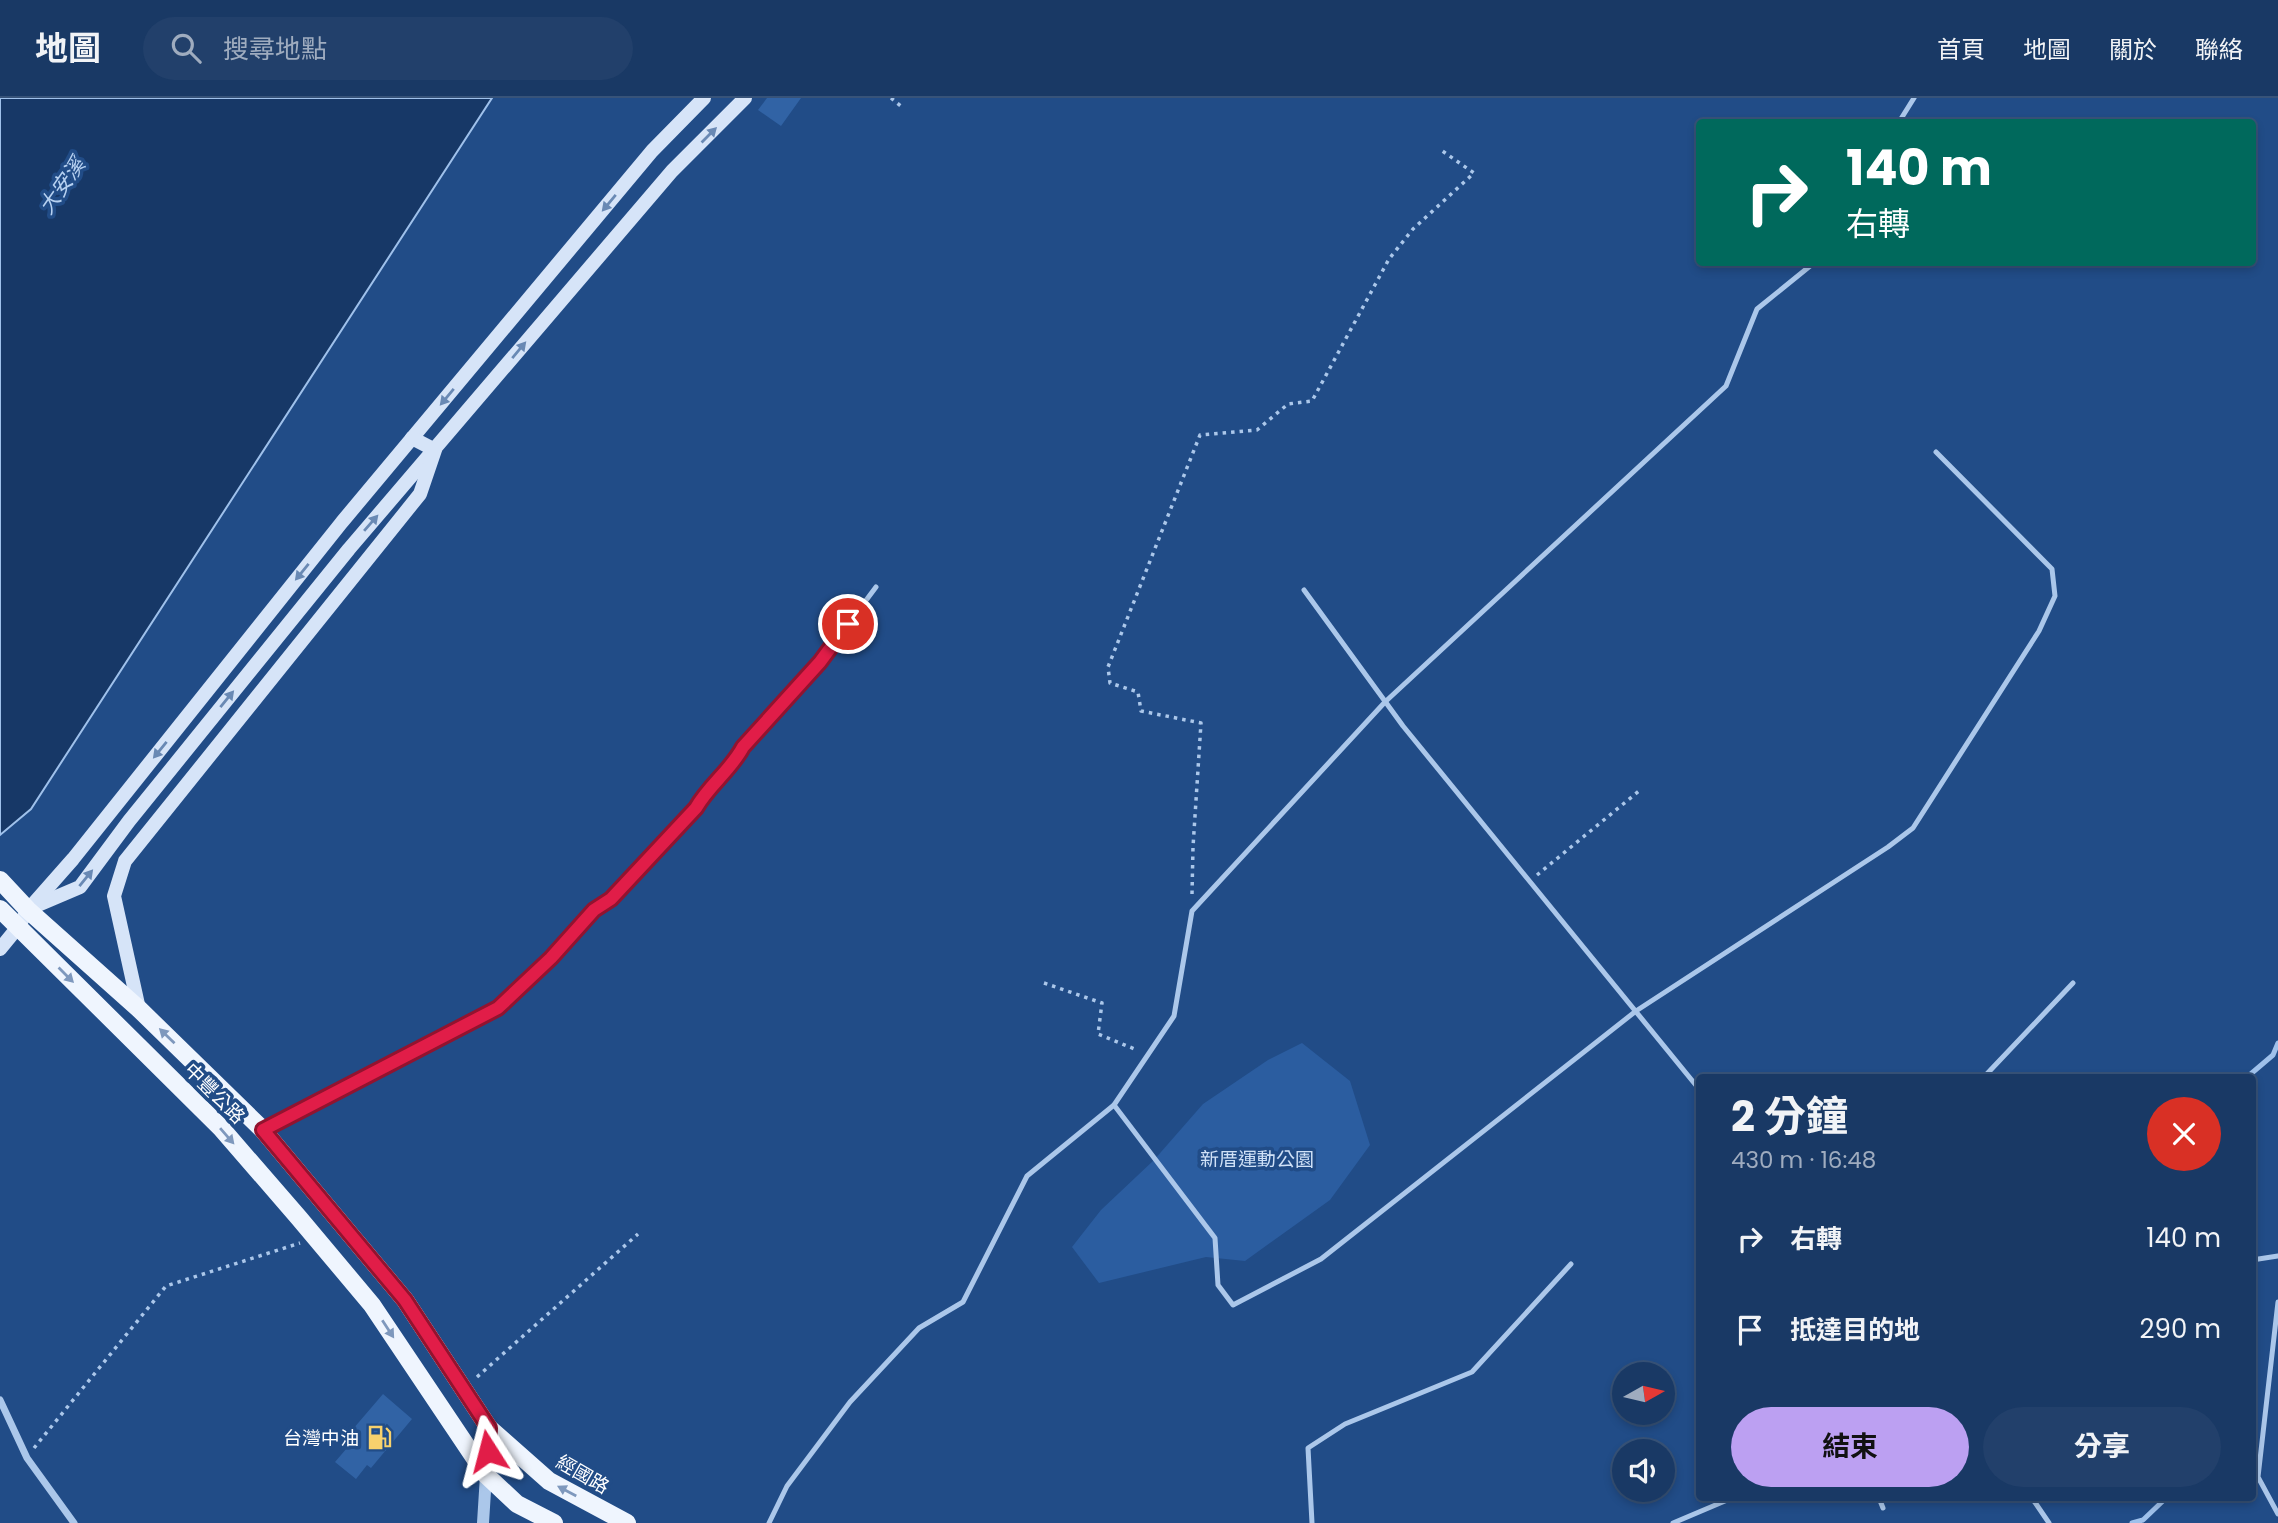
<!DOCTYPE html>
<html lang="zh-TW">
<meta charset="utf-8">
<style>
body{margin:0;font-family:Poppins,"Noto Sans TC",sans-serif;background:#22406b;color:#f1f3f6;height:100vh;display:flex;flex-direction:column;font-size:26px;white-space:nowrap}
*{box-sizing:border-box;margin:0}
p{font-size:23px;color:#9facbf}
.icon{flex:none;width:38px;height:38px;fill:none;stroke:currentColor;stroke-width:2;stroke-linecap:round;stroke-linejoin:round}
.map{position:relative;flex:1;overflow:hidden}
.details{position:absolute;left:1696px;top:976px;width:560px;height:427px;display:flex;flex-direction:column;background:#193965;border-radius:7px;box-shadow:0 4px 10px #0003,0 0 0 2px #375379}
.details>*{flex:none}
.hud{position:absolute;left:1696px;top:21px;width:560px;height:147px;border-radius:7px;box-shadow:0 4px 10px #0003,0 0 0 2px #375379;background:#00695c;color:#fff;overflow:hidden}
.needle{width:46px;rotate:82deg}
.buttons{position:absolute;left:1612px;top:1264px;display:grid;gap:14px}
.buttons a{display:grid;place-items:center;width:63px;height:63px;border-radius:50%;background:#193965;box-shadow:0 4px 10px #0003,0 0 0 2px #375379;font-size:35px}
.pin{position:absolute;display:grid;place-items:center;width:60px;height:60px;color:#fff;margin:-30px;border:4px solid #fff;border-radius:50%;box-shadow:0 2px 7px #0007}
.me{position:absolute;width:77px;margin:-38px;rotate:351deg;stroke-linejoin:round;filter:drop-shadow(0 0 5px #0008)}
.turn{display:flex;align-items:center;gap:24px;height:147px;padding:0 35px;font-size:32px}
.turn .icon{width:91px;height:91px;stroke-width:2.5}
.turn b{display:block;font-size:49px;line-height:60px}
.round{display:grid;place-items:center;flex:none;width:74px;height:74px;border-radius:37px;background:#22406b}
.summary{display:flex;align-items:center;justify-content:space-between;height:119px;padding:0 35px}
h1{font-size:42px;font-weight:700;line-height:52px}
.primary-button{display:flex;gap:14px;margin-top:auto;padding:14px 35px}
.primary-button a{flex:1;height:80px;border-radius:42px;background:#bca0f2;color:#111;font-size:28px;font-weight:700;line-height:80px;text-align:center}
.primary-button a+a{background:#22406b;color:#f1f3f6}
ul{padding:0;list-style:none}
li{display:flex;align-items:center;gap:21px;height:91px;padding:0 35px}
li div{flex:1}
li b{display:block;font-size:26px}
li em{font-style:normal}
header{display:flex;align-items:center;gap:42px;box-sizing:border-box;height:98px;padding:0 35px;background:#193965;border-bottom:2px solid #375379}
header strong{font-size:33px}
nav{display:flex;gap:38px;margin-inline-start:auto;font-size:24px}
.search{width:490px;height:63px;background:#22406b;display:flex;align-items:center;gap:18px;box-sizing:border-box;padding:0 24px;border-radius:38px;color:#9facbf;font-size:26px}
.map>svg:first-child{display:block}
</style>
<header>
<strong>地圖</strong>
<div class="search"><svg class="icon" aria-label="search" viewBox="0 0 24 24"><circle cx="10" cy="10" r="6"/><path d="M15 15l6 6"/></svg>搜尋地點</div>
<nav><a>首頁</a><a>地圖</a><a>關於</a><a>聯絡</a></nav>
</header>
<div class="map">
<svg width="2278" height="1425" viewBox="0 0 2278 1425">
<rect width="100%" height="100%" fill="#214c87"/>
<path fill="#2b5da0" d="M1302 945 1350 983 1370 1047 1330 1102 1245 1163 1206 1159 1099 1185 1072 1149 1101 1112 1154 1062 1203 1006 1268 962Z"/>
<path fill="#173867" stroke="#9fc1eb" stroke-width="2" d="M0 0H492L31 711 0 737Z"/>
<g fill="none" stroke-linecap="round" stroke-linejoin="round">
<g stroke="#9fc1eb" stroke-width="5">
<path d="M2246 980 2273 957 2278 945"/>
<path d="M2132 1425 2143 1422 2166 1400"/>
</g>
</g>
<g fill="#3163a5">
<path d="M767 0H801L781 28 758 12Z"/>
<path d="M383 1296 412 1321 371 1370 367 1367 356 1381 335 1364 347 1350 341 1345Z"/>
</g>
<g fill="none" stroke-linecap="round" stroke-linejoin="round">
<g stroke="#abc7ea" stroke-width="3.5" stroke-dasharray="3.5 5" stroke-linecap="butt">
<path d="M891 0 902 9"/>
<path d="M1537 777 1639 693"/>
<path d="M1192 796 1193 749 1201 625 1141 613 1138 594 1110 585 1108 569 1200 337 1257 332 1288 306 1312 303 1389 161 1413 131 1474 75 1441 52"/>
<path d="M1044 885 1102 905 1098 936 1137 952"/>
<path d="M477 1279 638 1136"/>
<path d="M34 1350 166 1188 300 1145"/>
</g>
<g stroke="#abc7ea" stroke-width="5">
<path d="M1899 24 1914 0"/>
<path d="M1304 492 1403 628 1699 991"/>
<path d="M1983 980 2073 885"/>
<path d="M1114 1007 1215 1140 1218 1187 1233 1207 1321 1161 1636 913 1888 749 1913 730 2039 533 2055 498 2052 471 1936 354"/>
<path d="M266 1031 498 910 551 861 594 812 611 801 696 710C709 687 731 672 743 649L820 564 876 489"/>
<path d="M2252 1162 2278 1158"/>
<path d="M2278 1204 2258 1379 2278 1416"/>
<path d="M1879 1400 1883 1410"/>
<path d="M2032 1400 2049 1425"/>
<path d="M769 1425 787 1388 850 1304 919 1230 963 1204 1027 1078 1114 1007 1174 918 1192 813 1385 604 1726 288 1757 211 1815 164"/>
<path d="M1312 1425 1308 1350 1345 1326 1472 1274 1571 1166"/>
<path d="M1673 1425 1732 1400"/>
</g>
<path stroke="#abc7ea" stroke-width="7" d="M0 1302 27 1360 74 1425"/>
<path stroke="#abc7ea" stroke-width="12" d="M483 1425 489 1330"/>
<g stroke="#d6e4f8" stroke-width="14">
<path d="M33 809 80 789 129 723 349 451 672 73 745 0"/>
<path d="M0 851 18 829 28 812 73 761 342 424 652 53 704 0"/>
<path d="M139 911 114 798 125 763 420 396 435 352 412 340"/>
</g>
<g stroke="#eff5fe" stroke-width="18">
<path d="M0 782 28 812 139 911 263 1032 405 1202 489 1330 549 1383 627 1425"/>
<path d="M0 811 221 1030 299 1120 372 1207 486 1377 517 1406 554 1425"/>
</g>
</g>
<defs><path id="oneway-solid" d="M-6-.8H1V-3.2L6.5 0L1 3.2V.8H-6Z" transform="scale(1.75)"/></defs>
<g fill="#6989b4">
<use href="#oneway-solid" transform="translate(709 37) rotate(-45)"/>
<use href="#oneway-solid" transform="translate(609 105) rotate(130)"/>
<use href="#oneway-solid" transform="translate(519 252) rotate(-50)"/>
<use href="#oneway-solid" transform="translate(447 299) rotate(130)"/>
<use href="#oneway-solid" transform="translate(371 425) rotate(-49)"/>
<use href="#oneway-solid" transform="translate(302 474) rotate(129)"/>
<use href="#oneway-solid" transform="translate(227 601) rotate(-51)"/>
<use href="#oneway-solid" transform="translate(160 652) rotate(129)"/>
<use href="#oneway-solid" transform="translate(86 780) rotate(-51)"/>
</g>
<g fill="#7e98bd">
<use href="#oneway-solid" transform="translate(66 877) rotate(45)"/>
<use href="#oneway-solid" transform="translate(167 938) rotate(-136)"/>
<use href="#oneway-solid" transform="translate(227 1038) rotate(49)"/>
<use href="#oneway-solid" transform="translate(388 1231) rotate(57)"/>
<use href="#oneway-solid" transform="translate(567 1393) rotate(-152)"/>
</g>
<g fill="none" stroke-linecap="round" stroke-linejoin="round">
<defs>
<path id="route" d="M488 1353 489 1330 405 1202 263 1032 498 910 551 860 594 812 611 801 696 710C709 687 731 672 743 649L820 564 848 526"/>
</defs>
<use href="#route" stroke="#92132f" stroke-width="18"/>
<use href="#route" stroke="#e11d48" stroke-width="12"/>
</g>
<defs>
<symbol id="fuel-bare" viewBox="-9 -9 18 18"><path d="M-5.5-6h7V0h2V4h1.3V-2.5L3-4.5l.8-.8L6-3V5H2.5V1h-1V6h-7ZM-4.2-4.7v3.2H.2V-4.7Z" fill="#f7d16d" stroke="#214c87" stroke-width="2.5" paint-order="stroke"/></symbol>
</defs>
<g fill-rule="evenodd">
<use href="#fuel-bare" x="362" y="1322" width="35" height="35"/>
</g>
<g text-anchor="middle" stroke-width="7" stroke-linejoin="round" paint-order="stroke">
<g font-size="19" fill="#fff" stroke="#214c87">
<text transform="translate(215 995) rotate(45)" y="7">中豐公路</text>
<text transform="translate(583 1376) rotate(30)" y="7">經國路</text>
</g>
<g font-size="19" fill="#d0e1f7" stroke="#214c87">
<text x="1257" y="1068">新厝運動公園</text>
</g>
<g font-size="19" fill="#fff" stroke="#214c87" text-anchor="end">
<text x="359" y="1347">台灣中油</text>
</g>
<g font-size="21" font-style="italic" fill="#b7d1f1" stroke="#214c87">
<text transform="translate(62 88) rotate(-55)" y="7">大安溪</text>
</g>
</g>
</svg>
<div class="buttons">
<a><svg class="needle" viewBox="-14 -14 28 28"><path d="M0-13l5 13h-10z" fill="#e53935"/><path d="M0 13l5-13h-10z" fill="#9facbf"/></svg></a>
<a><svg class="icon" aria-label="sound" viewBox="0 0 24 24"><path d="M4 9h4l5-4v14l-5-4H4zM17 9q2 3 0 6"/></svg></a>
</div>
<div class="pin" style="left:848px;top:526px;background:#d93025"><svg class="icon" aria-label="arrive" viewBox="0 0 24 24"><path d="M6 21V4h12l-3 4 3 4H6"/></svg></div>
<svg class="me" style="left:488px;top:1353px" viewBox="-20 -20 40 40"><path d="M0-17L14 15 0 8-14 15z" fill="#e11d48" stroke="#fff" stroke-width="4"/></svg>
<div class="hud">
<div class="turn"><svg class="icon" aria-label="right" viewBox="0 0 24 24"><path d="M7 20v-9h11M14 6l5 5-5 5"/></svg><div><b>140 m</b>右轉</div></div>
</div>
<section class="details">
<div class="summary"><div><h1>2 分鐘</h1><p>430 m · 16:48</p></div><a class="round" style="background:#d93025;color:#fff"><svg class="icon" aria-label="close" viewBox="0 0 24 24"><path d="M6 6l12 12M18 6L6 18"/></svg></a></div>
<ul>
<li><svg class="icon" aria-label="right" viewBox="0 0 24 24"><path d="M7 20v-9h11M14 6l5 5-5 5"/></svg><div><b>右轉</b></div><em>140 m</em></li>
<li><svg class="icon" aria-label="arrive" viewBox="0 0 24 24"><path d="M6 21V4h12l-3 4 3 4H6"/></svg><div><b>抵達目的地</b></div><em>290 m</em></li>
</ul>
<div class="primary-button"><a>結束</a><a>分享</a></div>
</section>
</div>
